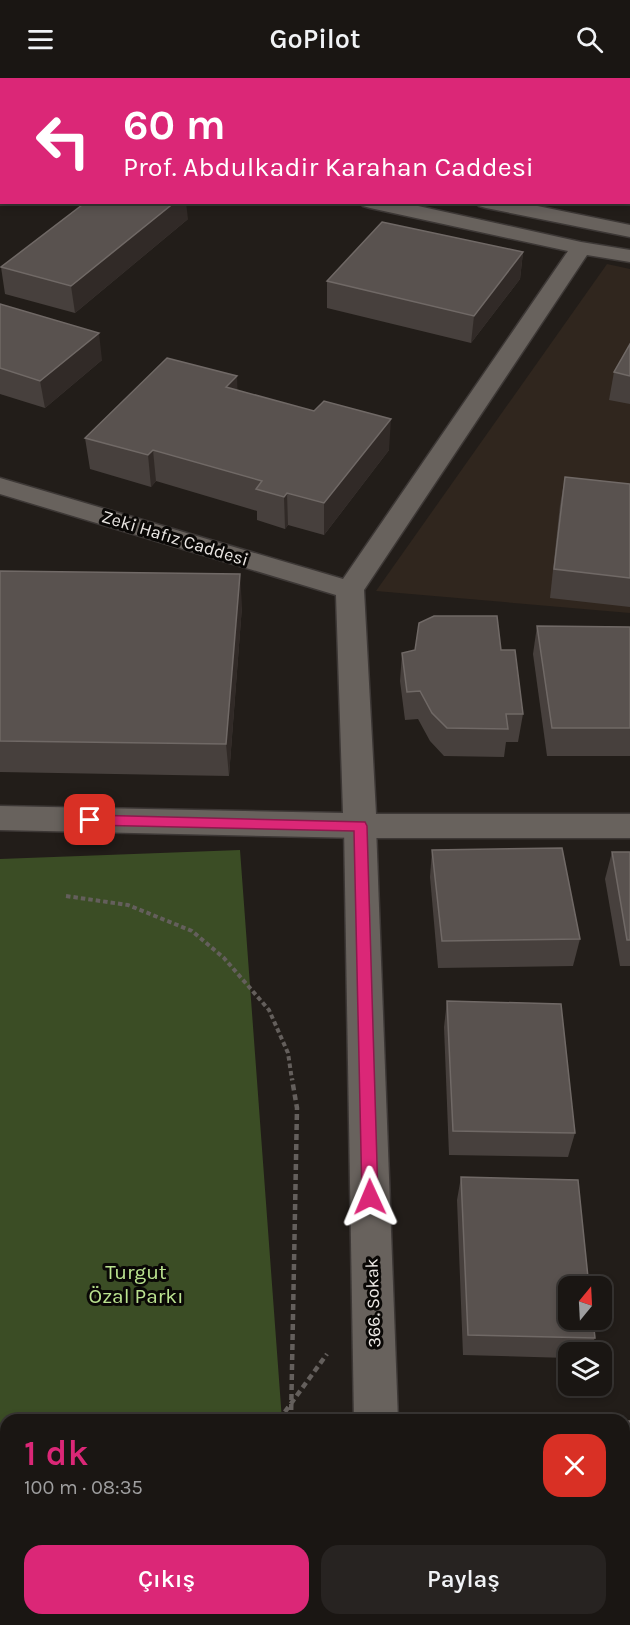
<!DOCTYPE html>
<html lang="tr">
<meta charset="utf-8">
<style>
body{margin:0;font-family:Karla,sans-serif;background:#272321;color:#f1f3f6;height:100vh;display:flex;flex-direction:column;font-size:22px;white-space:nowrap}
*{box-sizing:border-box;margin:0}
p{font-size:20px;color:#9f9fa0}
.icon{flex:none;width:33px;height:33px;fill:none;stroke:currentColor;stroke-width:2;stroke-linecap:round;stroke-linejoin:round}
.map{position:relative;flex:1;overflow:hidden}
.panel{position:absolute;left:0px;top:1336px;width:630px;height:212px;display:flex;flex-direction:column;background:#1a1613;border-radius:18px 18px 0 0;box-shadow:0 3px 9px #0003,0 0 0 2px #383533}
.panel>*{flex:none}
.banner{position:absolute;left:0px;top:0px;width:630px;height:126px;box-shadow:0 3px 9px #0003,0 0 0 2px #383533;background:#db2777;color:#fff;overflow:hidden}
.needle{width:39px;rotate:18deg}
.tools{position:absolute;left:558px;top:1198px;display:grid;gap:12px}
.tools a{display:grid;place-items:center;width:54px;height:54px;border-radius:12px;background:#1a1613;box-shadow:0 3px 9px #0003,0 0 0 2px #383533;font-size:30px}
.pin{position:absolute;display:grid;place-items:center;width:51px;height:51px;color:#fff;margin:-26px;border-radius:12px;box-shadow:0 3px 9px #0006}
.me{position:absolute;width:66px;margin:-33px;rotate:359deg;stroke-linejoin:round;filter:drop-shadow(0 0 4px #0008)}
.turn{display:flex;align-items:center;gap:21px;height:126px;padding:0 24px;font-size:27px}
.turn .icon{width:78px;height:78px;stroke-width:2.5}
.turn b{display:block;font-size:42px;line-height:51px}
.round{display:grid;place-items:center;flex:none;width:63px;height:63px;border-radius:18px;background:#272321}
.headline{display:flex;align-items:center;justify-content:space-between;height:102px;padding:0 24px}
h1{font-size:36px;font-weight:600;line-height:45px;color:#db2777}
.button{display:flex;gap:12px;margin-top:auto;padding:12px 24px}
.button a{flex:1;height:69px;border-radius:18px;background:#db2777;color:#fff;font-size:24px;font-weight:600;line-height:69px;text-align:center}
.button a+a{background:#272321;color:#f1f3f6}
header{display:flex;justify-content:space-between;align-items:center;height:78px;padding:0 24px;background:#1a1613;font-size:27px;font-weight:600}
.map>svg:first-child{display:block}
</style>
<header><svg class="icon" aria-label="menu" viewBox="0 0 24 24"><path d="M4 6h16M4 12h16M4 18h16"/></svg>GoPilot<svg class="icon" aria-label="search" viewBox="0 0 24 24"><circle cx="10" cy="10" r="6"/><path d="M15 15l6 6"/></svg></header>
<div class="map">
<svg width="630" height="1547" viewBox="0 0 630 1547">
<rect width="100%" height="100%" fill="#221d19"/>
<path fill="#30261e" d="M607 186 630 191V535L376 513Z"/>
<path fill="#3b4d25" d="M240 772 282 1342H6V1542H297L298 1547H0V781Z"/>
<g fill="none" stroke-linecap="round" stroke-linejoin="round">
<defs>
<g id="street">
<path d="M360 736 371 739 376 748 398 1342H354L344 748 349 739Z"/>
<rect x="357" y="1542" width="48" height="5"/>
</g>
<g id="secondary">
<rect x="0" y="13" width="2" height="10"/>
<rect x="0" y="39" width="2" height="10"/>
<path d="M360 124H400L581 164 630 172V184L587 177 364 512 376 736H630V760H360L0 752V728L343 735 336 517 0 416V400L343 501 568 173 370 130 363 128Z"/>
<path d="M476 124H518L630 147V159L486 130 479 128Z"/>
</g>
</defs>
<use href="#street" stroke="#3d3836" stroke-width="3"/>
<use href="#secondary" stroke="#3d3836" stroke-width="3"/>
<path stroke="#645f5c" stroke-width="4" stroke-dasharray="4.5 3" stroke-linecap="butt" d="M66 818 128 827 192 853 224 880 269 932 288 975 292 1002"/>
<g stroke="#645f5c" stroke-width="4.5" stroke-dasharray="6 4" stroke-linecap="butt">
<path d="M279 1342 327 1276"/>
<path d="M291 1342 297 1030 292 1001"/>
<path d="M287 1542V1547"/>
<path d="M131 1547 135 1542"/>
</g>
<use href="#street" fill="#68625d" fill-rule="evenodd"/>
<use href="#secondary" fill="#68625d" fill-rule="evenodd"/>
</g>
<g fill="#47403d">
<path d="M130 0H220L218 2H131Z"/>
<path d="M188 141 75 235 5 216 1 189Z"/>
<path d="M523 174 520 201 471 265 327 230V203Z"/>
<path d="M0 226 102 282 45 330 0 316Z"/>
<path d="M630 266V326L609 322 614 294Z"/>
<path d="M237 313 389 372 324 457 288 447 285 451 257 442V433L156 403 151 409 90 391 85 360Z"/>
<path d="M565 399 630 406V529L550 520 560 427Z"/>
<path d="M0 493 242 528 229 698 0 694Z"/>
<path d="M537 548 630 549V678H547L533 576Z"/>
<path d="M415 572H501L523 636 518 664H506L504 679 444 678 430 663 418 641 405 642 400 603 402 575Z"/>
<path d="M432 772 580 861 573 888 438 890 430 799Z"/>
<path d="M612 774H630V888H620L605 801Z"/>
<path d="M447 923 575 1055 568 1079 449 1077 444 949Z"/>
<path d="M461 1099 595 1260 588 1275H568V1280L463 1277 457 1122Z"/>
<rect x="624" y="1343" width="6" height="176"/>
</g>
<g fill="#312a27">
<path d="M188 0H220L218 2H188Z"/>
<rect x="628" y="18" width="2" height="24"/>
<path d="M175 124H186L188 141 75 235 71 208Z"/>
<path d="M523 174 520 201 471 265 474 238Z"/>
<path d="M99 255 102 282 45 330 40 303Z"/>
<path d="M237 298 238 329 226 309Z"/>
<path d="M391 341 389 372 324 457V425Z"/>
<path d="M153 372 156 403 151 409 148 377Z"/>
<path d="M287 415 288 447 285 451 284 419Z"/>
<path d="M240 496 242 528 229 698 226 666Z"/>
</g>
<g fill="#59524f" stroke="#706966" stroke-width="1.5">
<path d="M594 0H630V18H628V2H593Z"/>
<path d="M86 124H175L71 208 1 189Z"/>
<path d="M382 144 523 174 474 238 327 203Z"/>
<path d="M0 226 99 255 40 303 0 290Z"/>
<path d="M630 266V298L614 294Z"/>
<path d="M167 280 237 298 226 309 314 333 324 323 391 341 324 425 287 415 284 419 256 411 262 403 153 372 148 377 85 360Z"/>
<path d="M565 399 630 406V500L554 491Z"/>
<path d="M0 493 240 496 226 666 0 663Z"/>
<path d="M434 538H497L501 572H515L523 636H506L508 651 447 650 432 635 420 613 407 614 402 575 415 572 419 545Z"/>
<path d="M537 548 630 549V650H552Z"/>
<path d="M562 770 580 861 442 863 432 772Z"/>
<path d="M612 774H630V862H627Z"/>
<path d="M447 923 561 926 575 1055 453 1053Z"/>
<path d="M461 1099 578 1102 589 1209H568V1242H593L595 1260 468 1257Z"/>
<path d="M473 1340 586 1342H473Z"/>
<rect x="624" y="1343" width="6" height="161"/>
</g>
<path fill="#db2777" stroke="#8e194d" stroke-width="1.5" d="M90 737 365 744 367 748 378 1119 376 1124 370 1127 364 1124 362 1119 354 753 90 747 83 742Z"/>
<g text-anchor="middle" stroke-width="6" stroke-linejoin="round" paint-order="stroke">
<g font-size="18" fill="#ebe7e4" stroke="#0a0806">
<text transform="translate(175 460) rotate(17)" y="6">Zeki Hafız Caddesi</text>
<text transform="translate(373 1225) rotate(-92)" y="6">366. Sokak</text>
</g>
<g font-size="21" fill="#bbe390" stroke="#0a0806">
<text x="136" y="1201">Turgut<tspan x="136" dy="24">Özal Parkı</tspan></text>
</g>
</g>
</svg>
<div class="tools">
<a><svg class="needle" viewBox="-14 -14 28 28"><path d="M0-13l5 13h-10z" fill="#e53935"/><path d="M0 13l5-13h-10z" fill="#9f9fa0"/></svg></a>
<a><svg class="icon" aria-label="layers" viewBox="0 0 24 24"><path d="M12 4l9 5-9 5-9-5zM3 14l9 5 9-5"/></svg></a>
</div>
<div class="pin" style="left:90px;top:742px;background:#d93025"><svg class="icon" aria-label="arrive" viewBox="0 0 24 24"><path d="M6 21V4h12l-3 4 3 4H6"/></svg></div>
<svg class="me" style="left:370px;top:1119px" viewBox="-20 -20 40 40"><path d="M0-17L14 15 0 8-14 15z" fill="#db2777" stroke="#fff" stroke-width="4"/></svg>
<div class="banner">
<div class="turn"><svg class="icon" aria-label="left" viewBox="0 0 24 24"><path d="M17 20v-9H6M10 6l-5 5 5 5"/></svg><div><b>60 m</b>Prof. Abdulkadir Karahan Caddesi</div></div>
</div>
<section class="panel">
<div class="headline"><div><h1>1 dk</h1><p>100 m · 08:35</p></div><a class="round" style="background:#d93025;color:#fff"><svg class="icon" aria-label="close" viewBox="0 0 24 24"><path d="M6 6l12 12M18 6L6 18"/></svg></a></div>
<div class="button"><a>Çıkış</a><a>Paylaş</a></div>
</section>
</div>
